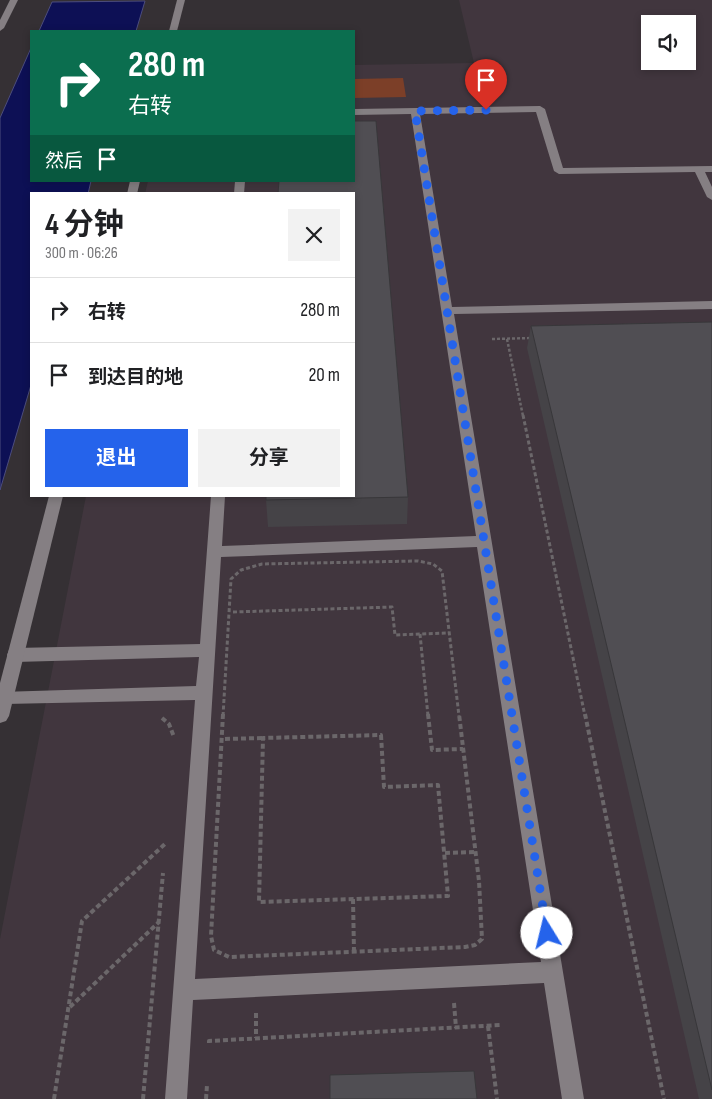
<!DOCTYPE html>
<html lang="zh">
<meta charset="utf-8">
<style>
body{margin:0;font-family:"Sofia Sans Condensed","Noto Sans SC",sans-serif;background:#f2f2f2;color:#202124;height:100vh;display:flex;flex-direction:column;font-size:19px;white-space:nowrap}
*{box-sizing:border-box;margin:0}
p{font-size:16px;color:#757577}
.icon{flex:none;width:28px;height:28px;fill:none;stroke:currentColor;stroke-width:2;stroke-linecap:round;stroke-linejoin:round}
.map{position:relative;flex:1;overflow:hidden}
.drawer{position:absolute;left:30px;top:192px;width:325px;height:305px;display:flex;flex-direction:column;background:#fff;border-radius:0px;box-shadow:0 2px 8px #0003}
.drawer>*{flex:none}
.guide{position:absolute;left:30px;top:30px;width:325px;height:152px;border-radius:0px;box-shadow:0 2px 8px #0003;background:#0b6e4f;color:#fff;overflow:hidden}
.controls{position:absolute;left:641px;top:15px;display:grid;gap:10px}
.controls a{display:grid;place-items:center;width:55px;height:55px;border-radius:0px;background:#fff;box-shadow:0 2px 8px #0003;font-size:25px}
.pin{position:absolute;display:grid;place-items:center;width:42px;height:42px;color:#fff;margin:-51px -21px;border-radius:50% 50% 50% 0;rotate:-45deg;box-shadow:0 0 5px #0007}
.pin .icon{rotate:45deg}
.me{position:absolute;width:55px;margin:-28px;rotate:351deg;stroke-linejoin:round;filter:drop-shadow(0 0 4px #0008)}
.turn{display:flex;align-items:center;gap:18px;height:105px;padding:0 15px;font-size:22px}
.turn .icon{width:65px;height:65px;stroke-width:2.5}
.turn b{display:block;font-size:35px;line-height:42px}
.then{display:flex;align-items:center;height:48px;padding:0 15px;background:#0003;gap:10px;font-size:19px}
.round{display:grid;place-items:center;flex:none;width:52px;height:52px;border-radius:0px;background:#f2f2f2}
.overview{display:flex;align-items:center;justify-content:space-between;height:85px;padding:0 15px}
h1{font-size:30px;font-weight:700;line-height:38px}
.cta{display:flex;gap:10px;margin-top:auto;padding:10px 15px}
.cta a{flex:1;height:58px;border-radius:0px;background:#2563eb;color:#fff;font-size:20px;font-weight:700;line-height:58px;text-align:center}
.cta a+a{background:#f2f2f2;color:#202124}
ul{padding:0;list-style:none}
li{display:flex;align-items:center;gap:15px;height:65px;padding:0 15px;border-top:1px solid #e0e0e0}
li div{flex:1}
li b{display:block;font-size:19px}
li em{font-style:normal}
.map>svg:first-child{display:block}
</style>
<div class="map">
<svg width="712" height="1099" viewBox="0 0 712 1099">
<rect width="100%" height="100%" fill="#353034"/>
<path fill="#41363e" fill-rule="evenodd" d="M459 0H712V1099H0V939L86 496H354V194H145L148 181H354V65L474 63ZM650 24H688V61H650Z"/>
<path fill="#7c3f28" d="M403 78 406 97 354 98V79Z"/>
<g fill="#0d1055" stroke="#4c4d7e">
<path d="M145 1 136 31H39L52 2Z"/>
<path d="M31 48V181H91L88 194H31V385L0 490V118Z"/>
</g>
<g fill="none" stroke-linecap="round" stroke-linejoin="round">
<g stroke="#6b676a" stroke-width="2.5" stroke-dasharray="3 2" stroke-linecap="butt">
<path d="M492 339 532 338"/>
<path d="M507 339 523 416"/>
</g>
<g stroke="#6b676a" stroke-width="3" stroke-dasharray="4 2.5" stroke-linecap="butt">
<path d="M523 415 585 716"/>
<path d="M233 612 392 607 395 635 449 633"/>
<path d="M420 634 428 716"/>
<path d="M223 716 231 579 241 570 262 564 418 561 433 564 442 571 459 716"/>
</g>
<g stroke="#6b676a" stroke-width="4" stroke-dasharray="5 3" stroke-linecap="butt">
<path d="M223 714 211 936 214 950 229 957 465 947 475 945 482 939 479 881 459 714"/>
<path d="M428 714 432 750 463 749"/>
<path d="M585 714 664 1099"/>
<path d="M162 718 169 724 174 737"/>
<path d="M381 735 384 787 438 785 448 896 259 902 263 738Z"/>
<path d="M225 739 263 738"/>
<path d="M445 853 475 852"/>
<path d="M353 899 354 952"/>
<path d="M454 1003 456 1028"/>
<path d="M70 1007 159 922"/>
<path d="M256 1013V1038"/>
<path d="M488 1026 497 1099"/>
<path d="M209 1043V1041L500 1025"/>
<path d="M54 1099 82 921 166 843"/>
<path d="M143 1099 163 873"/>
<path d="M206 1099 207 1085"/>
</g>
<g fill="#857f83" fill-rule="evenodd">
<path d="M540 106 545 109 563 168 712 166V172H705L712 187V200L707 197 695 172 559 174 554 171 536 112 420 114 452 307 712 301V309L454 314 584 1099H562L544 983 193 1000 187 1099H165L195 700 5 704 0 702V692L196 686 199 657 15 662 9 660 7 655 9 650 15 648 200 644 211 496H225L222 546 476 536 411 114 354 115V109ZM477 547 541 962 195 979 221 557Z"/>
<path d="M235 181H245L244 194H234Z"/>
</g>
<g fill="#857f83" fill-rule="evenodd">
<path d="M10 0H18L4 28 0 31V20Z"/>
<path d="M177 0H185L177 31H169Z"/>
<path d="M130 181H140L137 194H127Z"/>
<path d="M49 496H63L9 716 6 721 0 723V683Z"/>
</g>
</g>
<g fill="#454347">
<path d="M712 322V1099H699L527 348 531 326Z"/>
<path d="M408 497 407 524 268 527 266 500Z"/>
</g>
<g fill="#504e53" stroke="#38373a">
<path d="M354 121H376L408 497 266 500V496H354V194H278L279 181H354Z"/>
<path d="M712 322V1090L531 326Z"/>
<path d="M474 1071 477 1099H330V1075Z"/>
</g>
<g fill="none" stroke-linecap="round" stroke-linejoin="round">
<path stroke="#2563eb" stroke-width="9" stroke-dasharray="0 16.2" d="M486 110 415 111 547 933"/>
</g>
</svg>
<div class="controls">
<a><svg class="icon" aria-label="sound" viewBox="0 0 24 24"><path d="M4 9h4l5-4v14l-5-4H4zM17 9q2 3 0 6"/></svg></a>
</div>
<div class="pin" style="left:486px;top:110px;background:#d93025"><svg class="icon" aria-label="arrive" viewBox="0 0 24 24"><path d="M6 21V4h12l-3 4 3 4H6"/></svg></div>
<svg class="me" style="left:547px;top:933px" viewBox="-20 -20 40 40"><circle r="19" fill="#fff"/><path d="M0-13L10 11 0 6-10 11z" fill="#2563eb"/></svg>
<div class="guide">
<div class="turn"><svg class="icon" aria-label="right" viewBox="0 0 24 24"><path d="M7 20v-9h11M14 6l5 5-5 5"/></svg><div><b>280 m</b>右转</div></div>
<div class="then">然后<svg class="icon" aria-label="arrive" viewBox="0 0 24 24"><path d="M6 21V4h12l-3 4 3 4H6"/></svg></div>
</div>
<section class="drawer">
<div class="overview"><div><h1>4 分钟</h1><p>300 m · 06:26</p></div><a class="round"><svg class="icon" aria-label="close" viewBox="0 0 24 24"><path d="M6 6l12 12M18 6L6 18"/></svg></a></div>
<ul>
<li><svg class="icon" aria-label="right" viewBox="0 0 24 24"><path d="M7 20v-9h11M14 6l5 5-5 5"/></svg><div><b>右转</b></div><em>280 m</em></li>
<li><svg class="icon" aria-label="arrive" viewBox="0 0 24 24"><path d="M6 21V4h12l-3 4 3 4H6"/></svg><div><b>到达目的地</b></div><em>20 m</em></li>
</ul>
<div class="cta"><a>退出</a><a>分享</a></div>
</section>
</div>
